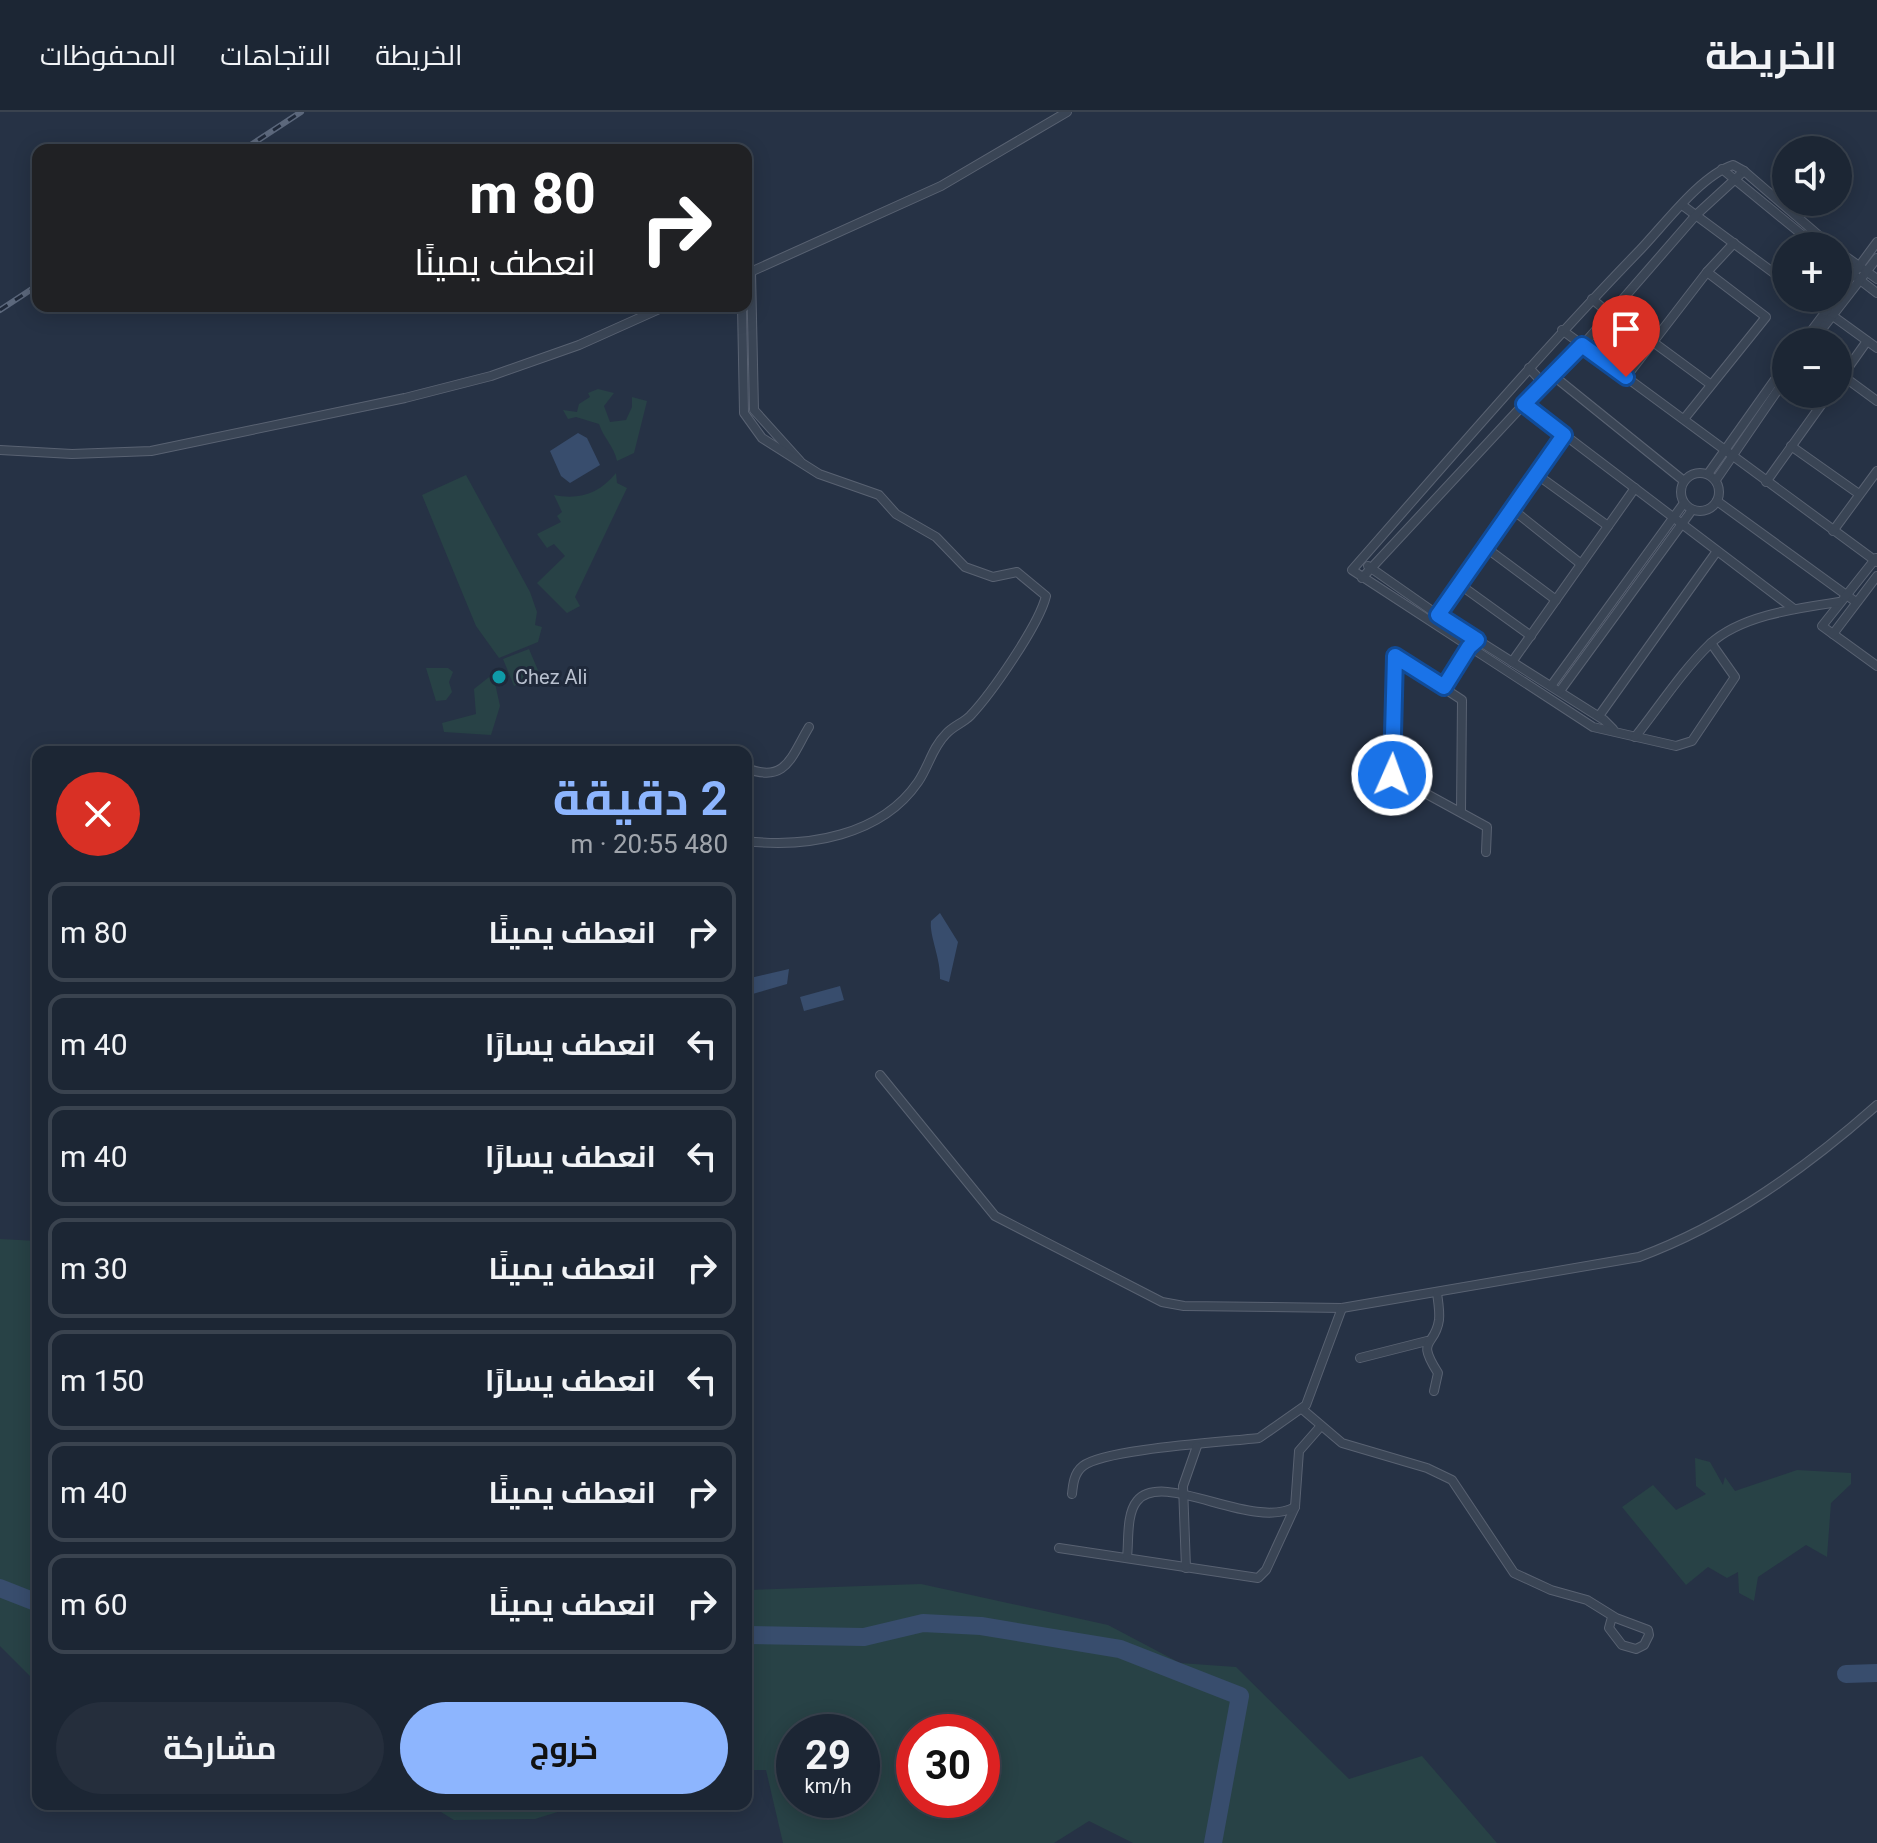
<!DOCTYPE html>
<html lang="ar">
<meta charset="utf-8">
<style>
body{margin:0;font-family:Roboto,Cairo,sans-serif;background:#252e3c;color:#f1f3f6;direction:rtl;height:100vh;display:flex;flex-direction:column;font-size:30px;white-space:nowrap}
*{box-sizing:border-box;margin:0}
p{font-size:26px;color:#a0a5ac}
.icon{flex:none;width:44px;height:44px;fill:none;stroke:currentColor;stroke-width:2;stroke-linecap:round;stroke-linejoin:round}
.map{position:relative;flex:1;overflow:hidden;direction:ltr}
.panel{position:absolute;left:32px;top:634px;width:720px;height:1064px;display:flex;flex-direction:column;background:#1c2634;border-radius:16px;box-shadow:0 4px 20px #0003,0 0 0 2px #3a434f;direction:rtl}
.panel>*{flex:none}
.hud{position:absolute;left:32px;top:32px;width:720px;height:168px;border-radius:16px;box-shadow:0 4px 20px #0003,0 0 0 2px #3a434f;direction:rtl;background:#202124;color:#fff;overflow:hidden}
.fabs{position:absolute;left:1772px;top:24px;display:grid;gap:16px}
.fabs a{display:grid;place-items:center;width:80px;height:80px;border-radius:50%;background:#1c2634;box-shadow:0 4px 20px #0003,0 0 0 2px #3a434f;font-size:40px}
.speed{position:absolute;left:776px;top:1602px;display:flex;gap:16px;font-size:40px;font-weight:700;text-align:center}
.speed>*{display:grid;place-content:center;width:104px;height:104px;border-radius:50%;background:#1c2634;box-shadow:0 4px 20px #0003,0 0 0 2px #3a434f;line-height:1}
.speed small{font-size:20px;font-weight:400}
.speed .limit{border:12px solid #d22;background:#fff;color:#111}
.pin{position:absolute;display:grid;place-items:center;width:68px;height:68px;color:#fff;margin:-82px -34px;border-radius:50% 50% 50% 0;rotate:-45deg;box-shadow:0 0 8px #0007}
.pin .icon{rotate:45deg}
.me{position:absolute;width:88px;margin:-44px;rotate:2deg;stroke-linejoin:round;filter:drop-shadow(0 0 6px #0008)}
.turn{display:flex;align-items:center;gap:28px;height:168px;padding:0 24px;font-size:36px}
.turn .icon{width:104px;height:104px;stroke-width:2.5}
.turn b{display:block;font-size:56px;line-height:68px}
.round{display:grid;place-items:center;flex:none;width:84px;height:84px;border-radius:42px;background:#252e3c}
.summary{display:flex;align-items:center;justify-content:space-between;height:136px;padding:0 24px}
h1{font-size:48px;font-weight:700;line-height:60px;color:#8db5fe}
.button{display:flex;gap:16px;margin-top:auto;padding:16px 24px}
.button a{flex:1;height:92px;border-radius:48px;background:#8db5fe;color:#111;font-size:32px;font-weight:700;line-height:92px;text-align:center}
.button a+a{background:#252e3c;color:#f1f3f6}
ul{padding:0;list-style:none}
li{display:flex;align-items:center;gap:24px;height:100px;margin:0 16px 12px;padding:0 8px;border:4px solid #3a434f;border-radius:16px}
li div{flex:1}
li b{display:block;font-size:30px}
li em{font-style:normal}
header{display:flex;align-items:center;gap:48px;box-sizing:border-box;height:112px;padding:0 40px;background:#1c2634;border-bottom:2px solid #3a434f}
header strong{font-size:38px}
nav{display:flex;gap:44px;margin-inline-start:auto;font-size:28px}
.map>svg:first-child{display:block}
</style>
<header>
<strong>الخريطة</strong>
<nav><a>الخريطة</a><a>الاتجاهات</a><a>المحفوظات</a></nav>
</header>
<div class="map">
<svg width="1877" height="1731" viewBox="0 0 1877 1731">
<rect width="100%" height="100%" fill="#263245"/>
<g fill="#284246" fill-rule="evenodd">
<path d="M598 277 614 281 604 294 610 310 626 308 632 295V285L647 289 634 341 617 349C614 334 604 327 599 312L576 305 568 307 563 298 577 300 579 292 590 285 588 281Z"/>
<path d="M616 361 617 371 627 376 575 485 580 494 567 501 537 471 565 444 554 432 547 436 537 422 561 410 557 404 562 400 554 383C579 388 599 382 616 361Z"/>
<path d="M466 363 530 480 537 500 535 513 542 515 538 530 499 546 476 514 422 383Z"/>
<path d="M529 537 540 563 514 574 503 547Z"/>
<path d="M426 556H448L453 560 449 570 452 580 446 588 436 589Z"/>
<path d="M493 562 500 594 491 623 444 620 442 611 476 602 474 577Z"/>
<path d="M0 1127 38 1129V1572L0 1534Z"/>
<path d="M1695 1346 1710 1350 1723 1373 1725 1365 1735 1379 1797 1358 1851 1361V1372L1831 1391 1827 1445 1806 1433 1758 1465 1754 1489 1739 1481 1738 1460 1727 1466 1708 1455 1686 1473 1622 1395 1653 1373 1676 1398 1706 1382 1696 1374Z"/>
<path d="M921 1472 1108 1513 1180 1551 1236 1555 1349 1667 1422 1644 1497 1731H1133L1089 1709 1054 1731H783L766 1658H746V1478ZM794 1620H862V1688H794ZM914 1620H982V1688H914Z"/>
<path d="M428 1692H583L535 1707 454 1708Z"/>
</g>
<g fill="#384d6d">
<path d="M578 321 587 326 600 353 570 371 561 364 550 339Z"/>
<path d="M940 801 958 830 949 870 940 867C941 847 929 823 931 809Z"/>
<path d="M789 857 787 872 749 883 746 891V867Z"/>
<path d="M840 874 844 888 804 899 800 885Z"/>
</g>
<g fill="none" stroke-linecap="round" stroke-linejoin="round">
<g stroke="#384d6d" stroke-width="18">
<path d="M0 1476 38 1491"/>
<path d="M746 1523 864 1525 923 1511 981 1514 1120 1537 1240 1584 1213 1731"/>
<path d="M1846 1562 1877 1561"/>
</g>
<defs>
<g id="minor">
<path d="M1722 57 1816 134"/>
<path d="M1682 93 1786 170"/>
<path d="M1838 139 1877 167"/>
<path d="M1838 151 1877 181"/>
<path d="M751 160 754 298 800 349"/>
<path d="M746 162 941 74 1067 0"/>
<path d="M1838 183 1877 130"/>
<path d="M1808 186 1877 236"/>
<path d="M1592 187 1610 202"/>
<path d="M742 194 744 301 762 326 819 362 879 383 896 402 936 425 965 455 993 465 1017 460 1046 484C1039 513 991 582 970 604 963 611 953 614 946 622 932 636 929 654 918 670 881 724 807 736 746 729"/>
<path d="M1562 218 1877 450"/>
<path d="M1653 230 1710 272"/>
<path d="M1803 230 1836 186"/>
<path d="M1812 230 1877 146"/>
<path d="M1529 256 1545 273"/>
<path d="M1843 264 1877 289"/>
<path d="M1555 265 1684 369"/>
<path d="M1626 265 1707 160 1734 131"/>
<path d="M1838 270 1867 229"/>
<path d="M1524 292 1794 497"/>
<path d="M1684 307 1766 205 1707 160"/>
<path d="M1791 334 1859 382"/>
<path d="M0 338 72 342 151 339 405 286 491 264 579 233 666 194"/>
<circle cx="1700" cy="380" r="19"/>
<path d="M1536 362 1608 414"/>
<path d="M1708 362 1786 252"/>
<path d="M1716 368 1786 266"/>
<path d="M1766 370 1829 282"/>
<path d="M1717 389 1856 490"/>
<path d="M1512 397 1581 452"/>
<path d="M1833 419 1877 359"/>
<path d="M1485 435 1556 488"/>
<path d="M1876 446 1822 514 1877 554"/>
<path d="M1368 454 1438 503 1604 608 1613 617"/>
<path d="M1362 466 1524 292 1555 265 1696 103 1744 59"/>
<path d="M1459 472 1531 524"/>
<path d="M1438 503 1564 323"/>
<path d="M1833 522 1877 464"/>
<path d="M1711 531 1735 565 1692 629 1676 634 1593 615 1352 458C1447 350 1540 241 1640 138 1665 112 1700 64 1733 53L1744 59 1831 134"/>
<path d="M1512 550 1635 376"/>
<path d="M1551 574 1684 391"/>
<path d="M1444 575 1471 533"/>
<path d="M1560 579 1692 398"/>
<path d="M1599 604 1717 439"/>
<path d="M1635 625C1659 595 1682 559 1710 532 1741 503 1799 496 1839 490"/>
<path d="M746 656C786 672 791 645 809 615"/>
<path d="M1461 700 1462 588 1395 544 1392 663 1487 715 1486 740"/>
<path d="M880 963 995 1104 1162 1190 1184 1194 1342 1196 1639 1145C1728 1112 1806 1056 1877 993"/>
<path d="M1360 1246 1427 1229"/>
<path d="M1434 1279 1438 1261C1415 1225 1435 1236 1439 1208 1440 1199 1438 1189 1437 1181"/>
<path d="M1302 1297 1342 1331 1427 1356 1452 1368 1514 1461 1551 1478 1587 1488 1616 1506 1648 1518 1649 1523 1644 1533 1636 1537 1622 1533 1609 1516 1612 1505"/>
<path d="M1072 1382C1073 1372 1074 1361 1083 1354 1104 1337 1225 1330 1259 1326L1306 1293 1342 1196"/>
<path d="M1059 1436 1258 1466 1266 1458 1295 1395 1299 1339 1320 1315"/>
<path d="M1127 1445C1129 1430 1126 1402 1137 1389 1163 1357 1252 1419 1295 1395"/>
<path d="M1186 1456 1183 1374 1197 1334"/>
</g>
</defs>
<use href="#minor" stroke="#596272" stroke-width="10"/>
<use href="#minor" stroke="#3a4555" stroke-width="8"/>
<defs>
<g id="rail">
<path d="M243 38 301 0"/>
<path d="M0 198 38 173"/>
</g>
</defs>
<use href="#rail" stroke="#5c687c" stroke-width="6"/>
<use href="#rail" stroke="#1f293a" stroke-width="3" stroke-dasharray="9" stroke-linecap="butt"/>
</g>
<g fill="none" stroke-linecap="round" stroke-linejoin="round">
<defs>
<path id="route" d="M1392 663 1395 544 1444 575 1469 535 1477 528 1438 503 1564 323 1524 292 1582 233 1626 265"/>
</defs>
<use href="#route" stroke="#114b97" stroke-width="20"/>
<use href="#route" stroke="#1a73e8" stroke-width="14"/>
</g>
<circle fill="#0f9aa8" stroke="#1f293a" stroke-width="3" cx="499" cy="565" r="8"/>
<g text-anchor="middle" stroke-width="6" stroke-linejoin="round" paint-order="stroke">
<g font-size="20" fill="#b8c0ce" stroke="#1f293a" text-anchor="start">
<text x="515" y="572">Chez Ali</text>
</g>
</g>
</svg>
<div class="fabs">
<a><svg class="icon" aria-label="sound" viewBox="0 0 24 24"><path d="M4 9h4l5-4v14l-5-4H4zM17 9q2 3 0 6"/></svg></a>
<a>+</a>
<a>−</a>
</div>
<div class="speed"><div>29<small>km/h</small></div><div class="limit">30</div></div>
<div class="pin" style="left:1626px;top:265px;background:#d93025"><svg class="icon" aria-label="arrive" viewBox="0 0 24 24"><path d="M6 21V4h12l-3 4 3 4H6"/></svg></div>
<svg class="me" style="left:1392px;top:663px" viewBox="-20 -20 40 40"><circle r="17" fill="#1a73e8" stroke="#fff" stroke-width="3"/><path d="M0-11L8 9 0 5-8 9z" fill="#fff"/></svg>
<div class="hud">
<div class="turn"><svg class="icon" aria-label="right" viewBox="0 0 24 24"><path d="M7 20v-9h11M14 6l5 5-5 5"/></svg><div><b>80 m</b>انعطف يمينًا</div></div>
</div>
<section class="panel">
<div class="summary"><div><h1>2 دقيقة</h1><p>480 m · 20:55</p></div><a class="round" style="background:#d93025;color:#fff"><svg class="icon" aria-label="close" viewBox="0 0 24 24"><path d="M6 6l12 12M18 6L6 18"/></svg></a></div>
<ul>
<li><svg class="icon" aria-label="right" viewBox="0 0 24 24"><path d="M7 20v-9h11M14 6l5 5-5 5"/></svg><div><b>انعطف يمينًا</b></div><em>80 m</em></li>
<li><svg class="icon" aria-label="left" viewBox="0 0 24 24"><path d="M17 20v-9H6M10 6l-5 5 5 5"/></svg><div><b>انعطف يسارًا</b></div><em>40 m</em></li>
<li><svg class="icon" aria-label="left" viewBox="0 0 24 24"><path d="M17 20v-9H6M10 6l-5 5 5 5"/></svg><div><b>انعطف يسارًا</b></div><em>40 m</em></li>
<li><svg class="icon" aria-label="right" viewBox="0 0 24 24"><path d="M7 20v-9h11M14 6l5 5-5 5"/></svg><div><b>انعطف يمينًا</b></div><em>30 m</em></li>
<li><svg class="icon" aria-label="left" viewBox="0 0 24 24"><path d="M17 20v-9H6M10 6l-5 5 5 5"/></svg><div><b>انعطف يسارًا</b></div><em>150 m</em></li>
<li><svg class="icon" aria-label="right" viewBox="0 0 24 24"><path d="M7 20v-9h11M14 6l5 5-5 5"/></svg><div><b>انعطف يمينًا</b></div><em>40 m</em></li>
<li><svg class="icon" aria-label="right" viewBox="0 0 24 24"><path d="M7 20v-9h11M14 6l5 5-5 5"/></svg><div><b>انعطف يمينًا</b></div><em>60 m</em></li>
</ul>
<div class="button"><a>خروج</a><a>مشاركة</a></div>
</section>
</div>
